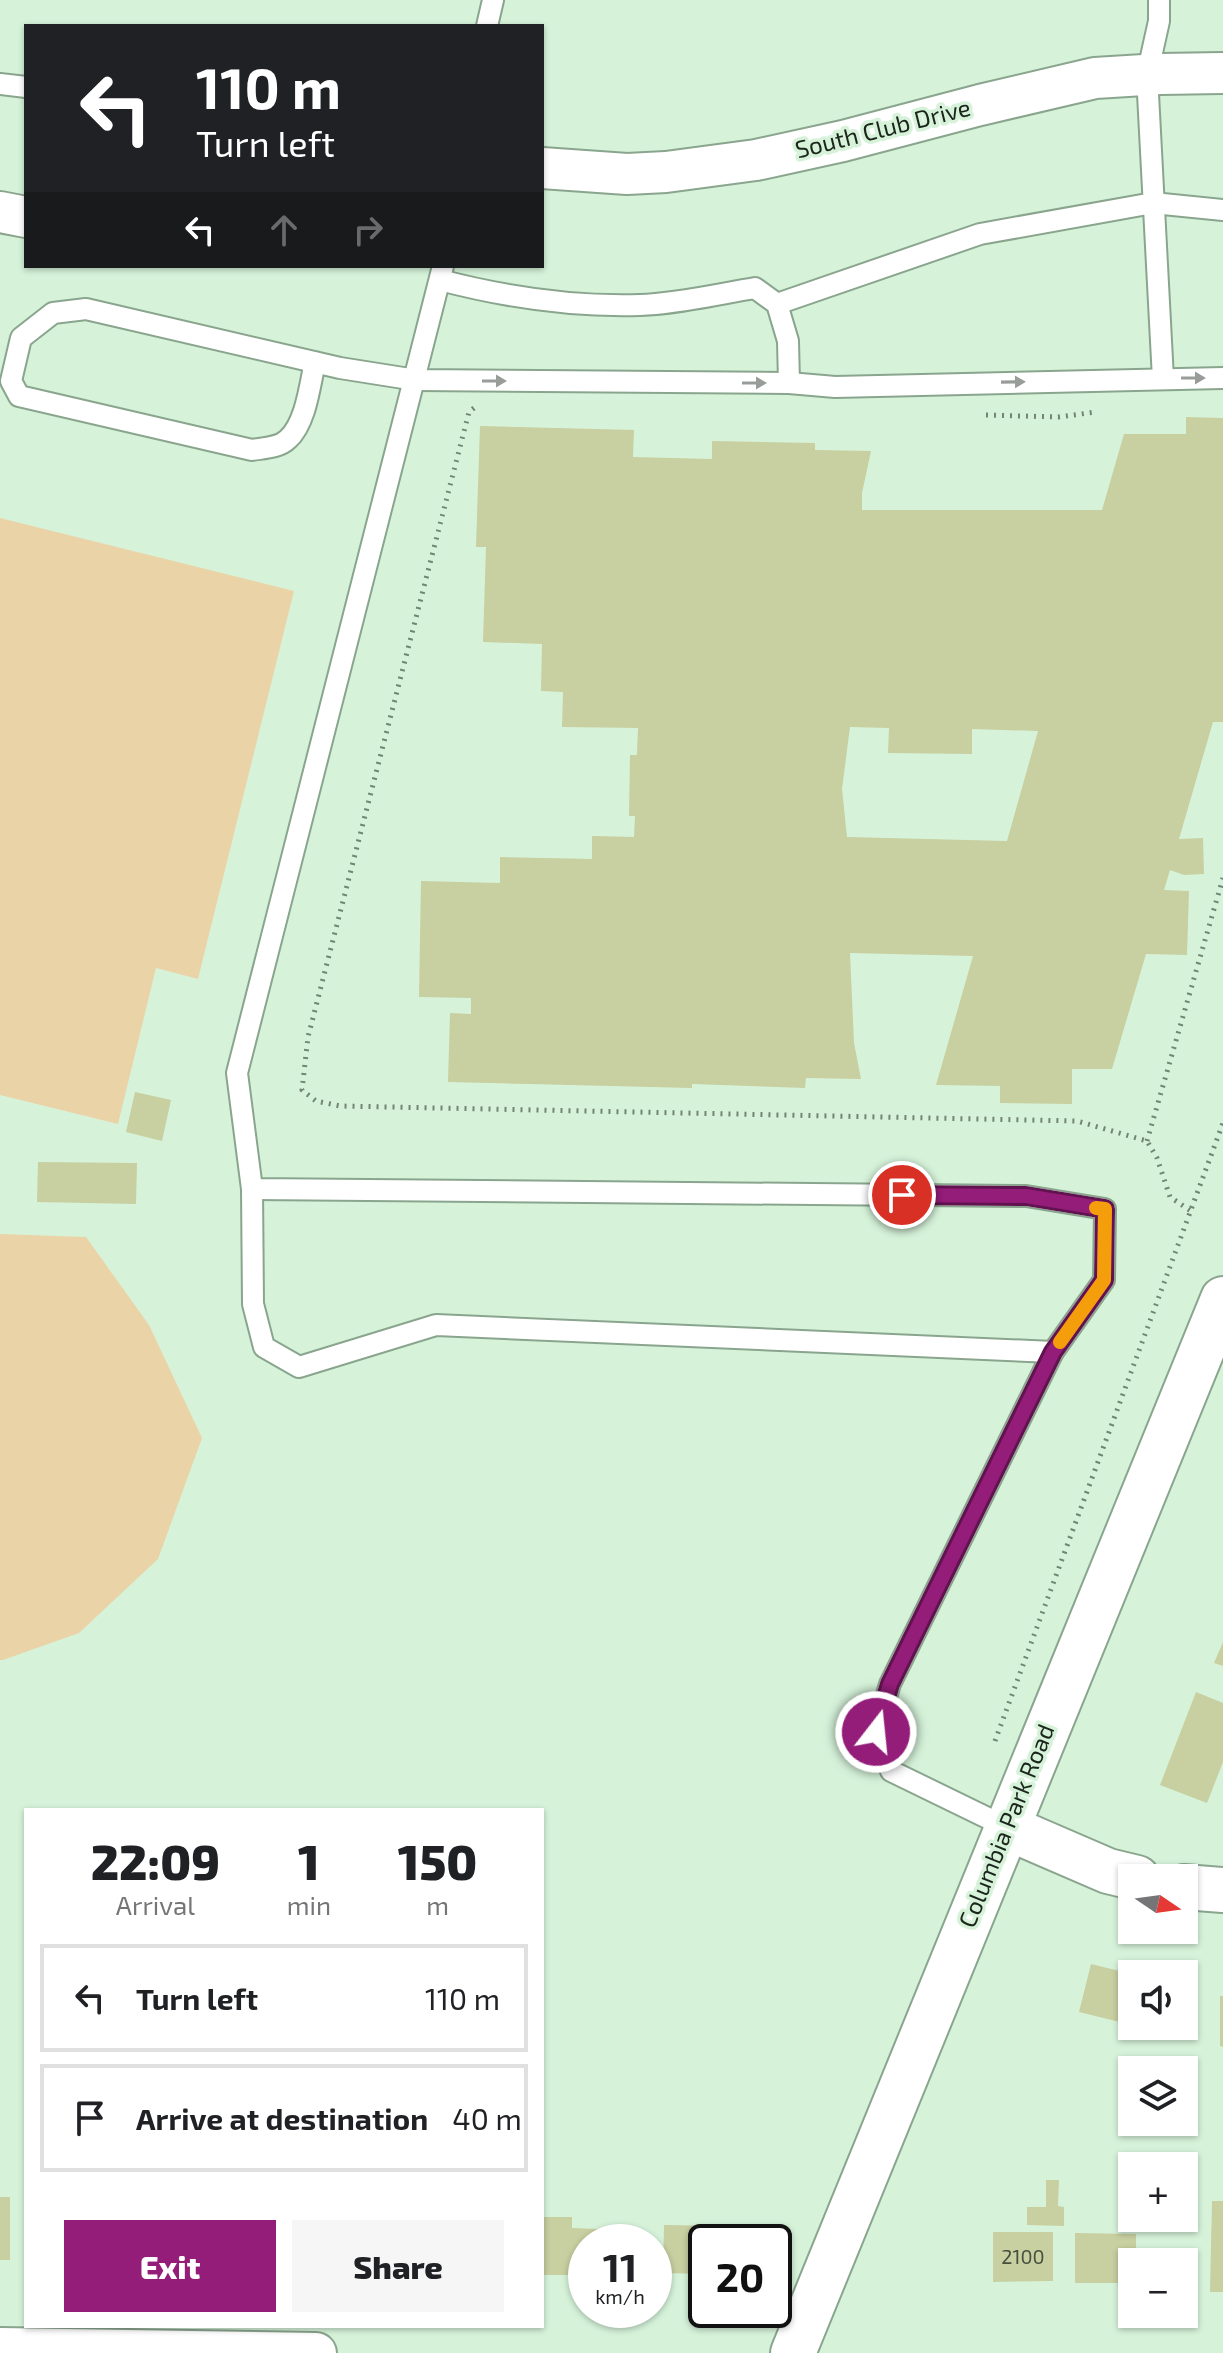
<!DOCTYPE html>
<meta charset="utf-8">
<style>
body{margin:0;font-family:"Exo 2",sans-serif;background:#f6f6f6;color:#202124;height:100vh;display:flex;flex-direction:column;font-size:30px;white-space:nowrap}
*{box-sizing:border-box;margin:0}
p{font-size:26px;color:#757577}
.icon{flex:none;width:44px;height:44px;fill:none;stroke:currentColor;stroke-width:2;stroke-linecap:round;stroke-linejoin:round}
.map{position:relative;flex:1;overflow:hidden}
.sheet{position:absolute;left:24px;top:1808px;width:520px;height:520px;display:flex;flex-direction:column;background:#fff;border-radius:0px;box-shadow:0 2px 6px #0004}
.sheet>*{flex:none}
.top-card{position:absolute;left:24px;top:24px;width:520px;height:244px;border-radius:0px;box-shadow:0 2px 6px #0004;background:#202124;color:#fff;overflow:hidden}
.needle{width:52px;rotate:103deg}
.fabs{position:absolute;left:1118px;top:1864px;display:grid;gap:16px}
.fabs a{display:grid;place-items:center;width:80px;height:80px;border-radius:0px;background:#fff;box-shadow:0 2px 6px #0004;font-size:40px}
.speed{position:absolute;left:568px;top:2224px;display:flex;gap:16px;font-size:40px;font-weight:700;text-align:center}
.speed>*{display:grid;place-content:center;width:104px;height:104px;border-radius:50%;background:#fff;box-shadow:0 2px 6px #0004;line-height:1}
.speed small{font-size:20px;font-weight:400}
.speed .limit{border:4px solid #111;border-radius:12px;background:#fff;color:#111}
.pin{position:absolute;display:grid;place-items:center;width:68px;height:68px;color:#fff;margin:-34px;border:4px solid #fff;border-radius:50%;box-shadow:0 2px 8px #0007}
.me{position:absolute;width:88px;margin:-44px;rotate:16deg;stroke-linejoin:round;filter:drop-shadow(0 0 6px #0008)}
.turn{display:flex;align-items:center;gap:28px;height:168px;padding:0 40px;font-size:36px}
.turn .icon{width:104px;height:104px;stroke-width:2.5}
.turn b{display:block;font-size:56px;line-height:68px}
.lanes{display:flex;align-items:center;height:76px;padding:0 40px;background:#0003;justify-content:center;gap:40px;direction:ltr}
.lanes .off{opacity:.35}
.eta{display:flex;justify-content:space-evenly;align-items:center;height:136px;text-align:center}
.eta b{font-size:48px;font-weight:800;line-height:56px}
.button{display:flex;gap:16px;margin-top:auto;padding:16px 40px}
.button a{flex:1;height:92px;border-radius:0px;background:#941d79;color:#fff;font-size:32px;font-weight:800;line-height:92px;text-align:center}
.button a+a{background:#f6f6f6;color:#202124}
ul{padding:0;list-style:none}
li{display:flex;align-items:center;gap:24px;height:108px;margin:0 16px 12px;padding:0 24px;border:4px solid #e0e0e0;border-radius:0px}
li div{flex:1}
li b{display:block;font-size:30px}
li em{font-style:normal}
.map>svg:first-child{display:block}
</style>
<div class="map">
<svg width="1223" height="2353" viewBox="0 0 1223 2353">
<rect width="100%" height="100%" fill="#d6f3da"/>
<g fill="#ebd3a8">
<path d="M0 518 294 591 198 979 156 968 118 1124 0 1095Z"/>
<path d="M0 1234 86 1237 149 1325 202 1438 158 1559 79 1633 3 1660H0Z"/>
</g>
<g fill="#c8cfa0" fill-rule="evenodd">
<path d="M1186 417 1223 418V722H1213L1179 839 1203 838 1204 874 1184 875 1170 870 1164 890 1189 891 1187 955 1146 954 1112 1069H1072V1104L1000 1103V1086L936 1085 973 956 850 953 854 1043 861 1079 806 1078 805 1088 692 1084V1088L448 1082 450 1013 471 1014V998L419 997 421 881 500 883V857L592 859V836L634 837 635 816H629L630 755H637L638 728 562 727 563 692 541 691 542 644 483 642 486 547H476L480 426 634 430 633 457 712 459V441L815 443V450L871 451 862 493V510H1102L1124 434H1186ZM850 727 889 728 888 753 972 754V729L1038 731 1007 841 847 837 842 789Z"/>
<path d="M135 1092 171 1100 162 1141 126 1132Z"/>
<path d="M38 1162 137 1163 136 1204 37 1202Z"/>
<path d="M1223 1642V1666L1214 1663Z"/>
<path d="M1196 1692 1223 1703V1762L1207 1803 1160 1785Z"/>
<path d="M1091 1964 1132 1974V2025L1079 2012Z"/>
<path d="M1220 1996H1223V2047L1220 2046Z"/>
<path d="M1143 2026H1176L1174 2035Z"/>
<path d="M1125 2098 1132 2099V2121L1121 2118Z"/>
<path d="M1046 2180H1059L1058 2206 1064 2207V2226L1027 2225V2207H1046Z"/>
<rect x="0" y="2197" width="10" height="63"/>
<path d="M1212 2201H1223V2292H1210Z"/>
<path d="M542 2217H572V2228L621 2230V2242H586V2287H569V2275H542Z"/>
<path d="M664 2225 727 2226V2242H706V2274L663 2273Z"/>
<path d="M993 2232H1053V2281L993 2282Z"/>
<path d="M1075 2233 1136 2234V2262H1132V2283H1075Z"/>
</g>
<g fill="none" stroke-linecap="round" stroke-linejoin="round">
<defs>
<g id="service">
<path d="M1159 0V21L1147 75 1163 379"/>
<path d="M487 26 493 0"/>
<path d="M0 84 26 87"/>
<path d="M443 266 237 1073 252 1189 1026 1196 1105 1209 1104 1280 1053 1352 890 1684 876 1732 891 1771 1006 1827"/>
<path d="M440 280C505 297 573 307 640 305 676 304 719 294 755 288L777 304 788 341 789 383"/>
<path d="M777 304 980 234 1153 203 1223 210"/>
<path d="M315 362C310 384 306 423 288 439 279 448 264 448 252 450L19 396 11 381 21 338 53 313 86 309 340 368 416 380 789 383 835 387 1223 378"/>
<path d="M252 1189 253 1304 264 1347 299 1367 436 1325 1053 1352"/>
</g>
<g id="minor">
<path d="M542 168 627 174 666 172 756 160 843 141 980 105 1095 78 1160 74 1223 73"/>
<path d="M0 212 26 217"/>
<path d="M0 2348 316 2353"/>
</g>
<g id="tertiary">
<path d="M1006 1827 1108 1871 1137 1878"/>
<path d="M1184 1887 1223 1890"/>
<path d="M793 2353 1223 1299"/>
</g>
</defs>
<use href="#service" stroke="#8aa58d" stroke-width="24"/>
<use href="#minor" stroke="#8aa58d" stroke-width="44"/>
<use href="#tertiary" stroke="#8aa58d" stroke-width="48"/>
<g stroke="#728575" stroke-width="5" stroke-dasharray="2 6" stroke-linecap="butt">
<path d="M474 408 469 412 308 1037 302 1090 316 1101 340 1106 1077 1121 1147 1141 1157 1158 1170 1197 1191 1211"/>
<path d="M986 415 1058 417 1096 412"/>
<path d="M1147 1141 1223 878"/>
<path d="M995 1741 1223 1123"/>
</g>
<use href="#service" stroke="#fff" stroke-width="20"/>
<use href="#minor" stroke="#fff" stroke-width="40"/>
<use href="#tertiary" stroke="#fff" stroke-width="44"/>
</g>
<defs><path id="oneway-solid" d="M-6-.8H1V-3.2L6.5 0L1 3.2V.8H-6Z" transform="scale(2)"/></defs>
<g fill="#989d99">
<use href="#oneway-solid" transform="translate(1193 378)"/>
<use href="#oneway-solid" transform="translate(494 381)"/>
<use href="#oneway-solid" transform="translate(1013 382) rotate(-1)"/>
<use href="#oneway-solid" transform="translate(754 383)"/>
</g>
<g fill="none" stroke-linecap="round" stroke-linejoin="round">
<defs>
<path id="route" d="M876 1732 890 1684 1053 1352 1104 1280 1105 1209 1026 1196 902 1195"/>
</defs>
<use href="#route" stroke="#60134f" stroke-width="20"/>
<use href="#route" stroke="#941d79" stroke-width="14"/>
<path stroke="#f59e0b" stroke-width="14" d="M1060 1342 1104 1280 1105 1209 1096 1208"/>
</g>
<g text-anchor="middle" stroke-width="7" stroke-linejoin="round" paint-order="stroke">
<g font-size="20" fill="#46503d">
<text x="1023" y="2264">2100</text>
</g>
<g font-size="24" fill="#1b251c" stroke="#d6f3da">
<text transform="translate(883 129) rotate(-14)" y="8">South Club Drive</text>
<text transform="translate(1007 1826) rotate(-68)" y="8">Columbia Park Road</text>
</g>
</g>
</svg>
<div class="fabs">
<a><svg class="needle" viewBox="-14 -14 28 28"><path d="M0-13l5 13h-10z" fill="#e53935"/><path d="M0 13l5-13h-10z" fill="#757577"/></svg></a>
<a><svg class="icon" aria-label="sound" viewBox="0 0 24 24"><path d="M4 9h4l5-4v14l-5-4H4zM17 9q2 3 0 6"/></svg></a>
<a><svg class="icon" aria-label="layers" viewBox="0 0 24 24"><path d="M12 4l9 5-9 5-9-5zM3 14l9 5 9-5"/></svg></a>
<a>+</a>
<a>−</a>
</div>
<div class="speed"><div>11<small>km/h</small></div><div class="limit">20</div></div>
<div class="pin" style="left:902px;top:1195px;background:#d93025"><svg class="icon" aria-label="arrive" viewBox="0 0 24 24"><path d="M6 21V4h12l-3 4 3 4H6"/></svg></div>
<svg class="me" style="left:876px;top:1732px" viewBox="-20 -20 40 40"><circle r="17" fill="#941d79" stroke="#fff" stroke-width="3"/><path d="M0-11L8 9 0 5-8 9z" fill="#fff"/></svg>
<div class="top-card">
<div class="turn"><svg class="icon" aria-label="left" viewBox="0 0 24 24"><path d="M17 20v-9H6M10 6l-5 5 5 5"/></svg><div><b>110 m</b>Turn left</div></div>
<div class="lanes"><svg class="icon" aria-label="left" viewBox="0 0 24 24"><path d="M17 20v-9H6M10 6l-5 5 5 5"/></svg><svg class="icon off" aria-label="ahead" viewBox="0 0 24 24"><path d="M12 20V5M6 11l6-6 6 6"/></svg><svg class="icon off" aria-label="right" viewBox="0 0 24 24"><path d="M7 20v-9h11M14 6l5 5-5 5"/></svg></div>
</div>
<section class="sheet">
<div class="eta">
<div><b>22:09</b><p>Arrival</p></div>
<div><b>1</b><p>min</p></div>
<div><b>150</b><p>m</p></div>
</div>
<ul>
<li><svg class="icon" aria-label="left" viewBox="0 0 24 24"><path d="M17 20v-9H6M10 6l-5 5 5 5"/></svg><div><b>Turn left</b></div><em>110 m</em></li>
<li><svg class="icon" aria-label="arrive" viewBox="0 0 24 24"><path d="M6 21V4h12l-3 4 3 4H6"/></svg><div><b>Arrive at destination</b></div><em>40 m</em></li>
</ul>
<div class="button"><a>Exit</a><a>Share</a></div>
</section>
</div>
